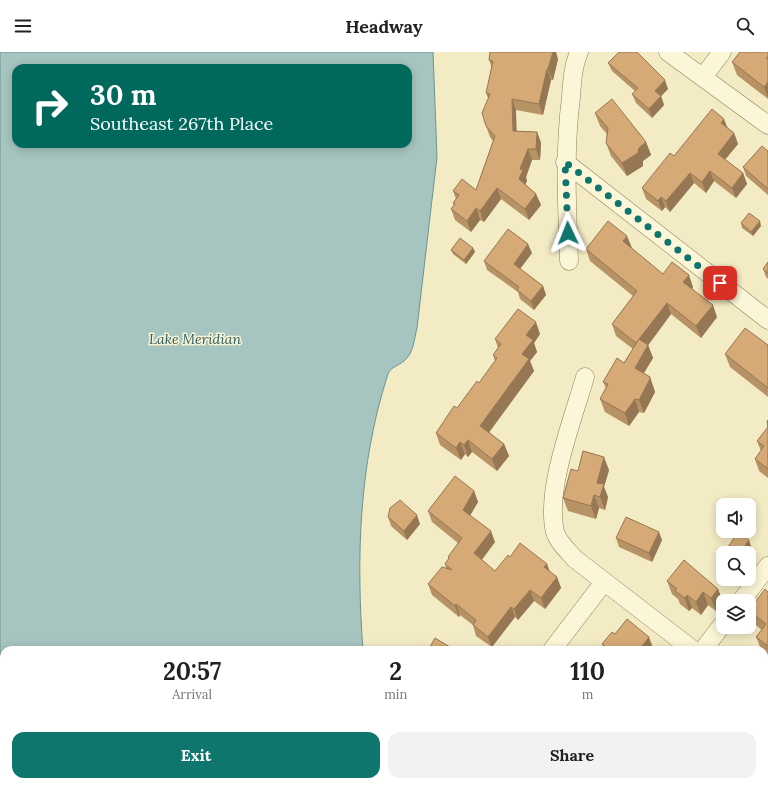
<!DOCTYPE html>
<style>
body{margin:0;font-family:Lora,serif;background:#f2f2f2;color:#222;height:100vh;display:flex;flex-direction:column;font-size:15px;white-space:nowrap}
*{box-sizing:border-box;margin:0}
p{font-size:13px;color:#767676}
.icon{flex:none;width:22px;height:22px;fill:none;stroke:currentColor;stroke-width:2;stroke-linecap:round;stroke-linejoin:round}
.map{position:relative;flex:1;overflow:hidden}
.panel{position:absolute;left:0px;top:594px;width:768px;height:140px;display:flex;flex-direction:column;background:#fff;border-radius:12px 12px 0 0;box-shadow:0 2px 10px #0003}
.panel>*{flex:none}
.guide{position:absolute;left:12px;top:12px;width:400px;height:84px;border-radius:12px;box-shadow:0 2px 10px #0003;background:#00695c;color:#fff;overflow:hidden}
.buttons{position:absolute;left:716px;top:446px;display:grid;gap:8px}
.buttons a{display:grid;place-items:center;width:40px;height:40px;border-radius:8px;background:#fff;box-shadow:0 2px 10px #0003;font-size:20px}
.pin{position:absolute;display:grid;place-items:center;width:34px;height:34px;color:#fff;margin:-17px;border-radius:8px;box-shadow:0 2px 6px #0006}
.me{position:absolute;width:44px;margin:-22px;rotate:358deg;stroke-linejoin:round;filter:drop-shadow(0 0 3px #0008)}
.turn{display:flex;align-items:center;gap:14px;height:84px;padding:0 12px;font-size:18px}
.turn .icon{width:52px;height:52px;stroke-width:2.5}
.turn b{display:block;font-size:28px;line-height:34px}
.eta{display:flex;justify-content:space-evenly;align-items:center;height:68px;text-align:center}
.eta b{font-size:24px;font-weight:800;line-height:28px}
.primary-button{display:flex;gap:8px;margin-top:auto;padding:8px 12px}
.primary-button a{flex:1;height:46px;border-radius:12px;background:#0f766e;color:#fff;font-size:16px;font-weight:800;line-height:46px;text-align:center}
.primary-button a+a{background:#f2f2f2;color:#222}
header{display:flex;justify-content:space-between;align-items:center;height:52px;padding:0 12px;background:#fff;font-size:18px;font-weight:800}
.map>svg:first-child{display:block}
</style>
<header><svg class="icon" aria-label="menu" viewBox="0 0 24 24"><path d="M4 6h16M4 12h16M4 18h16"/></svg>Headway<svg class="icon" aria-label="search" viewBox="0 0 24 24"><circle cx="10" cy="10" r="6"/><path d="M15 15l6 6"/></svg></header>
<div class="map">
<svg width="768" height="734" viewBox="0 0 768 734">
<rect width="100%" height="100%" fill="#f3ebc4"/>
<path fill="#a6c5c0" stroke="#6b9590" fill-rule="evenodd" d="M0 0H433L437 105 417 276C414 287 414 301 404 309 397 315 390 314 387 325 359 413 356 506 363 598H4V730H370V734H0ZM16 16H408V92H16Z"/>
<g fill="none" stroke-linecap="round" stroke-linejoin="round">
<defs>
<g id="minor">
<path d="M668 0 768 73"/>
<path d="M703 25 722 0"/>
<path d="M565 110 768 268"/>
<path d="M569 209C567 154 564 100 571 45 572 30 573 14 579 0"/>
<path d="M585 325C573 367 545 438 555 480 558 490 568 499 575 507L693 598"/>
<path d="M741 549 768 514"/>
<path d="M552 598 604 530"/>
<path d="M703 598 723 572"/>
<path d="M764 652 768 655"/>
<path d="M764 696 768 691"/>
<path d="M735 734 738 730"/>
</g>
</defs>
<use href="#minor" stroke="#907d58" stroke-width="19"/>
<use href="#minor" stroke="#fcf6d8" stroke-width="18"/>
</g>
<g fill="#b79265">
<path d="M768 0V47L737 23 732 10Z"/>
<path d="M558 7 553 28H551L543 63 516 58V79L537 80 541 91 540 108H532L526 125 527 129 525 132 536 142 541 153 529 168 501 147 484 170 480 168 471 180 455 168 451 157 454 154 453 151 456 147 453 139 476 138 493 89 490 85 486 74 488 46 486 41 492 16 489 8Z"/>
<path d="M608 11 668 37 661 44 664 53 652 66 636 51 632 42 635 39 612 19Z"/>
<path d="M595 61 646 90 651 103 643 109V114L627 124 611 104 606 91 607 82 600 74Z"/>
<path d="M728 76 734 81 738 92 725 108 743 121 747 132 736 146 714 129 706 141 694 131 670 160 665 155 662 159 646 147 642 136 674 104Z"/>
<path d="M768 99V143L746 124 743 115Z"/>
<path d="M741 171 761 174 753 184 742 176Z"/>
<path d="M473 196 475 200 466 212 453 202 451 198Z"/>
<path d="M631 196 663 222 693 235 692 236 717 265 701 286 671 262 648 293 653 306 644 321 650 325 655 340 644 361 639 360 629 374 605 360 600 347 606 336 603 330 624 311 633 297 616 284 612 272 633 244 590 209 586 197 632 196Z"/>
<path d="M532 201 520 217 543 234 546 243 534 258 520 247 518 240 487 218 484 209Z"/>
<path d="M768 210V227L766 225 763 217Z"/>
<path d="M540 282 534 291 537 300 530 309 534 319 489 380 504 392 509 404 497 419 472 400 468 405 465 402 461 408 440 393 436 381 479 331 495 309 493 303 498 296 495 287Z"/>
<path d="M768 293V345L730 315 725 302Z"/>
<path d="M768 368V426L759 419 755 407 761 399 757 389 768 375Z"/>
<path d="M609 418 604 435 608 445 605 458 599 456 596 467 568 459 563 446 578 419Z"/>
<path d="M474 439 478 450 470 463 495 490 482 508 495 519 510 505 547 512 549 519 557 525 561 536 545 557 534 549 518 568 515 565 492 595 476 584 473 573 460 563 459 565 432 543 428 532 446 517 445 512 449 507 448 505 458 491 432 470 428 459Z"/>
<path d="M388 465 420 472 407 488 391 474Z"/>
<path d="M616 486 662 488 652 510 619 495Z"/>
<path d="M667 529 718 537 723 550 716 559 708 553 701 563 692 556 689 559 680 552 678 547 672 542Z"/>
<path d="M768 540V602L764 599V598H762L761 597 756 585 762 578 753 571 749 560V558Z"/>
<path d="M615 582 653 596 652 598H604L602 592Z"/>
<path d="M427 730H439L436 734H432Z"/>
<path d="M504 730H562V731L560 734H505Z"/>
<path d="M744 730H764L768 734H745Z"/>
</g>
<g fill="#957753">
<path d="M553 0H556L558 7 553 28 548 17Z"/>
<path d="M547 17 551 28 543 63 539 52Z"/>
<path d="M665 28 668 37 661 44 664 53 652 66 649 57 655 39Z"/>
<path d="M768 30V46L764 35Z"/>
<path d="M512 47 516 58 517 90 513 79Z"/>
<path d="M724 67 728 77 721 71Z"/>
<path d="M537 80 541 91 540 108 536 97Z"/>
<path d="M734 81 738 92 721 112 718 102Z"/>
<path d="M646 90 651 103 643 109V114L627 124 622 111Z"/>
<path d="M528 97 532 108 526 125 527 129 523 138 519 127 520 117Z"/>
<path d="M710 119 714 129 706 141 702 130Z"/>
<path d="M690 121 694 131 670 160 666 149Z"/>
<path d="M743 121 747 132 736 146 732 136Z"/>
<path d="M497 136 501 147 484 170 480 159Z"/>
<path d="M536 142 541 153 529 168 525 157Z"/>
<path d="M661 145 665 155 662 159 658 149Z"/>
<path d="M476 156 480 168 471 180 467 169Z"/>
<path d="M760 169 761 174 753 184 751 180Z"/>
<path d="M627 184 632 196 627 201 623 189Z"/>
<path d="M528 192 532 201 517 221 514 212Z"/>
<path d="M473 196 475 200 466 212 464 208Z"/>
<path d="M689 223 693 235 688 242 683 230Z"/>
<path d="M543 234 546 243 534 258 531 249Z"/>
<path d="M667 251 671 262 641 303 636 291Z"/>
<path d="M713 253 717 265 701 286 696 274Z"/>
<path d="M536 270 540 282 534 291 537 300 530 309 534 319 485 386 480 374 522 302 526 283Z"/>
<path d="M648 293 653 306 639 329 635 316Z"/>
<path d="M650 325 655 340 644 361 639 348Z"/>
<path d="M635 347 639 360 629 374 625 361Z"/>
<path d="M468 388 472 400 468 405 464 393Z"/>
<path d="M460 390 465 402 461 408 456 396Z"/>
<path d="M504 392 509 404 497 419 492 407Z"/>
<path d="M604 405 609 418 604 435 608 445 605 458 600 445 597 431Z"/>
<path d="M474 439 478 450 467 469 463 458Z"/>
<path d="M594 443 599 456 596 467 591 454Z"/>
<path d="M417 463 420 472 407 488 404 479Z"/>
<path d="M491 479 495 490 478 512 474 501Z"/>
<path d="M659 480 662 488 652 510 649 501Z"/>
<path d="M749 488 752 497 749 502V501H740Z"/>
<path d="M547 512 551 523 544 515Z"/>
<path d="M557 525 561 536 545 557 541 546Z"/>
<path d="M718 537 723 550 716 559 711 546Z"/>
<path d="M530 538 534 549 518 568 514 557Z"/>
<path d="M703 540 708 553 701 563 696 550Z"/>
<path d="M687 543 692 556 689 559 685 546Z"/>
<path d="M456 552 460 563 459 565 455 554Z"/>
<path d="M511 555 515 565 492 595 488 585Z"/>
<path d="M649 585 653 596 652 598H639Z"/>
<path d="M432 730H439L436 734H434Z"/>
<path d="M540 730H543L544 734H537Z"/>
<path d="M548 730H562V731L560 734H548L547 732Z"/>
<path d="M691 730H705L702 734H687Z"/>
</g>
<g fill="#d5aa76" stroke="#957753">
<path d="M490 0H553L548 17H547L539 52 512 47 513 79 537 80 536 97H528L520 117 523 118 519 127 536 142 525 157 497 136 480 159 476 156 467 169 451 157 455 152 453 151 459 143 453 139 462 127 476 138 495 84 486 74 482 61 490 42 486 41 493 9 489 8Z"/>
<path d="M619 0H637L665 28 655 39 661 44 649 57 632 42 638 36 608 11Z"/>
<path d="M740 0H768V4L766 6 768 7V30L764 35 732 10Z"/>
<path d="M612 47 646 90 639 96 638 101 622 111 606 91 608 76 595 61Z"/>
<path d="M712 57 724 67 721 71 734 81 718 102 743 121 732 136 710 119 702 130 690 121 666 149 661 145 658 149 642 136 670 101 674 104Z"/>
<path d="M762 94 768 99V137L743 115Z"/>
<path d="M749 161 760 169 751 180 741 171Z"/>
<path d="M608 169 627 184 623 189 663 222 672 210 689 223 683 230 713 253 696 274 667 251 636 291 612 272 637 239 586 197Z"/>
<path d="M508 177 528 192 514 212 543 234 531 249 517 238 519 235 484 209Z"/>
<path d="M460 186 473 196 464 208 451 198Z"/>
<path d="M768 210V221L763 217Z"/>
<path d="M518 257 536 270 526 283 533 288 522 302 529 307 480 374 504 392 492 407 468 388 464 393 460 390 456 396 436 381 454 354 457 356 477 329 479 331 497 306 493 303 501 292 495 287Z"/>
<path d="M745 276 768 293V336L725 302Z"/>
<path d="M639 287 648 293 635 316 650 325V327L639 348 635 347 625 361 600 347 608 332 603 330 617 306 624 311Z"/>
<path d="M768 368V417L755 407 764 394 757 389 768 375 767 369Z"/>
<path d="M583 399 604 405 597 431 604 432 600 445 594 443 591 454 563 446 571 417 578 419Z"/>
<path d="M455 424 474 439 463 458 491 479 474 501 495 519 508 503 510 505 520 491 547 512 544 515 557 525 541 546 530 538 514 557 511 555 488 585 473 573 476 568 456 552 455 554 428 532 442 515 452 518 445 512 449 506 448 505 462 486 428 459Z"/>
<path d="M400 448 417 463 404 479 388 465 390 456Z"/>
<path d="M626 465 659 480 649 501 616 486Z"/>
<path d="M738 480 749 488 740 501H730L726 498Z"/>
<path d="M684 508 718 537 711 546 703 540 696 550 687 543 685 546 675 539 677 537 667 529Z"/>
<path d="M765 537 768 540V594L756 585 766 572 749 559V558Z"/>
<path d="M627 567 649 585 639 598H610L602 592 612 580 615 582Z"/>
<path d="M435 586 455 598H428Z"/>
<path d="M764 720 768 723V734H751L746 730H764Z"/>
<path d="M511 730H540L537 734H516Z"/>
<path d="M638 730H691L687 734H635Z"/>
</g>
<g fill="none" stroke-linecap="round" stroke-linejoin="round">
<path stroke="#0f766e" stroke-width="7" stroke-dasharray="0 12.6" d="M568 181 565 110 720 231"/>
</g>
<g text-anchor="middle" stroke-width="3" stroke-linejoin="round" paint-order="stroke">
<g font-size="14" font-style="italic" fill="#2b5c5f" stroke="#f9f3d4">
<text x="195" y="292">Lake Meridian</text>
</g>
</g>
</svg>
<div class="buttons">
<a><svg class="icon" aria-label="sound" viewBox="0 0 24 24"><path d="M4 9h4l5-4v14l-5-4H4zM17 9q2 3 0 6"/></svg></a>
<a><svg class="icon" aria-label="search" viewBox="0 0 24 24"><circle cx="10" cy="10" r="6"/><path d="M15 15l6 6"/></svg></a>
<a><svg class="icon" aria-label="layers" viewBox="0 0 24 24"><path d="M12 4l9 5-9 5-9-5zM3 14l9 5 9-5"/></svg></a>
</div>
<div class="pin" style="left:720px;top:231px;background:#d93025"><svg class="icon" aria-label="arrive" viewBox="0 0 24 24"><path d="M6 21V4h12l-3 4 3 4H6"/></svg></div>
<svg class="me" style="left:568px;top:181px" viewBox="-20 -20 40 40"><path d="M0-17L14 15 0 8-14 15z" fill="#0f766e" stroke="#fff" stroke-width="4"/></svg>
<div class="guide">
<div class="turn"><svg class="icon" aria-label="right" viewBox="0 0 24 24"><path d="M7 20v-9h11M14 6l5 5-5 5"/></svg><div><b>30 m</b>Southeast 267th Place</div></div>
</div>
<section class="panel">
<div class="eta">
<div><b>20:57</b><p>Arrival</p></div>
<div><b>2</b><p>min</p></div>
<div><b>110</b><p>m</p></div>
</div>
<div class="primary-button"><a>Exit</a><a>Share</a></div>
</section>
</div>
